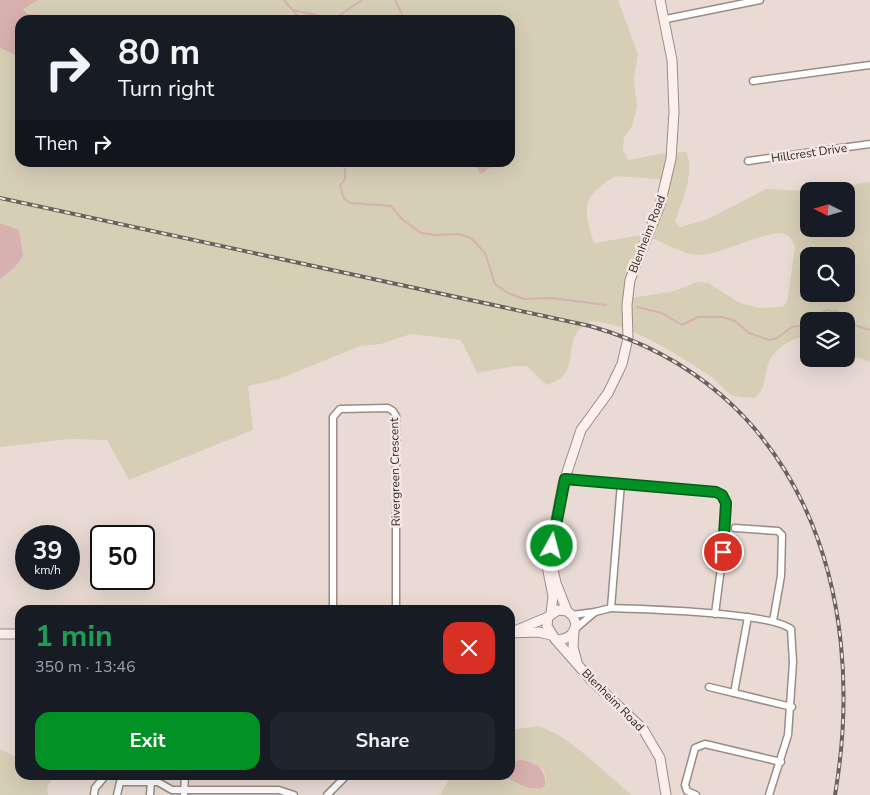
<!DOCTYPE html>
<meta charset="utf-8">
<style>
body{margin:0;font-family:"Nunito Sans",sans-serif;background:#20242c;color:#f1f3f6;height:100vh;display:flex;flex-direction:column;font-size:19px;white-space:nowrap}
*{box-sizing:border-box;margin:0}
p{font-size:16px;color:#9ea1a6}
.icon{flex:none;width:28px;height:28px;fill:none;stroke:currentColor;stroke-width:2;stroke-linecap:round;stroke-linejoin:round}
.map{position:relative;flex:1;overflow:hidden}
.panel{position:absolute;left:15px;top:605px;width:500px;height:175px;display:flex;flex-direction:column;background:#171b24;border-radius:15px;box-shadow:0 5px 20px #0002}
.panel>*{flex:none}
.banner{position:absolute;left:15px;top:15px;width:500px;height:152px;border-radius:15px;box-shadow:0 5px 20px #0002;background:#171b24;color:#f1f3f6;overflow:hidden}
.needle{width:32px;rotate:275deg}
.buttons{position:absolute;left:800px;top:182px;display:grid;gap:10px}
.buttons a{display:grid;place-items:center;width:55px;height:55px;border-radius:10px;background:#171b24;box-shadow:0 5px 20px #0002;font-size:25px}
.speed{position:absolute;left:15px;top:525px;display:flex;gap:10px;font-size:25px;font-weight:700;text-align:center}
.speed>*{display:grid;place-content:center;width:65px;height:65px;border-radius:50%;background:#171b24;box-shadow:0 5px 20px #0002;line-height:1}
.speed small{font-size:12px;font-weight:400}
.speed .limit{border:2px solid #111;border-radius:8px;background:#fff;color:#111}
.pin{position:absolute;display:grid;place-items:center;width:42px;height:42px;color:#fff;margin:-21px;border:2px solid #fff;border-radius:50%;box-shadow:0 1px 5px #0007}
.me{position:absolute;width:55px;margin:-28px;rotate:7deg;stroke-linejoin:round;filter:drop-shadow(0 0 4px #0008)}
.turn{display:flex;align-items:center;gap:18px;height:105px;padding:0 20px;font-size:22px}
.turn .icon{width:65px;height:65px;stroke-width:2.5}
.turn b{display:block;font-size:35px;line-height:42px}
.then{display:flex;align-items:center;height:48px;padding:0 20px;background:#0003;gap:10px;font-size:19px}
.round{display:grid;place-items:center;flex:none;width:52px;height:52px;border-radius:15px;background:#20242c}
.headline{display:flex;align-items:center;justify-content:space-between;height:85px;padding:0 20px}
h1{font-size:30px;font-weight:700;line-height:38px;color:#1e9e55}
.cta{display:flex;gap:10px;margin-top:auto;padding:10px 20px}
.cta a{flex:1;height:58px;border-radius:15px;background:#019125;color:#fff;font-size:20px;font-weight:700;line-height:58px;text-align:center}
.cta a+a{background:#20242c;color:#f1f3f6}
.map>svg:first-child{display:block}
</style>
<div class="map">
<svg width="870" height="795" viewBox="0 0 870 795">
<rect width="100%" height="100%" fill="#e9dbd3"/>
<g fill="#d7ceb6" fill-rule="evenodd">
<path d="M38 0H618L638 54 634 79 637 107 632 126 624 137 623 150 628 160 665 153 686 152C696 172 681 202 675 222L680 227 708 219 766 189 811 191 870 182V362L846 353V321H809V337C795 336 779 345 771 358 763 371 768 387 755 398 749 397 738 398 732 395 724 391 717 380 709 375 676 354 630 323 591 321 587 324 578 329 576 334 565 358 578 375 546 385L527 366H516L477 373 461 340 411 334 381 344 360 346 279 379 248 386 253 430 129 480 107 440 70 439 0 447V279L14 268 19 230 0 223V48L20 57V162H474L475 166 487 171 493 163 510 162V20H47L46 15 28 14 23 8ZM616 176 668 180 649 237C663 242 684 255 699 255 722 255 770 228 784 234 791 236 793 242 795 248L787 302 782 307 759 308 740 303 708 283 698 282 671 292 623 299 628 265 643 235 594 243C583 208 581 196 616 176ZM809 191H846V229H809ZM809 256H846V294H809Z"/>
<path d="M538 726C571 736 604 773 632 795H438L441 794 451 775 500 776 532 789 545 787 546 778 543 770 517 760 510 761V730Z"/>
<path d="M0 749 20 759V775H54L47 788 48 795H0Z"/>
</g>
<g fill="#d7b0af">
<path d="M0 0H38L23 9 28 14 46 15 47 20H20V57L0 48Z"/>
<path d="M474 163H493V166L481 174Z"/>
<path d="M0 223 19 230 23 256 14 268 0 279Z"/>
<path d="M522 760C537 763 547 770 545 786 530 795 514 778 499 776 495 775 491 776 487 776L510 775V761Z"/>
</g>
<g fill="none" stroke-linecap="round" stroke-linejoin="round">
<g stroke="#d7b0af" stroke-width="2">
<path d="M284 0 301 20"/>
<path d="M395 0 405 20"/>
<path d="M293 10 334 19 362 0"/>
<path d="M340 162 345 169V179L340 186 344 199 351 203 391 206 403 220 421 233 436 235 458 234 471 238 485 253 495 284 508 293 524 299 551 298 606 305"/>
<path d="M637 307 662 313 682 325 698 317H723L735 321 749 333 769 340 777 338 792 327 809 324"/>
<path d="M812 321 826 310 837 311 851 324 870 330"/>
</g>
<defs>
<g id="street">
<path d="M666 19 760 0"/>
<path d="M753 81 870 65"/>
<path d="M748 161 870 144"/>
<path d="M565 479 716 492 722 495 726 503 723 552 715 614"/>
<path d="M735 528 778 531 782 535 781 576 773 621"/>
<path d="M611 608C644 609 770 612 791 629L793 662 788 735 769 795"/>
<path d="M333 610V417L340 409 388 408 393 411 396 416V610"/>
<path d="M572 615 595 612 611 608 621 483"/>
<path d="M575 629 595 612"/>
<path d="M709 687 792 707"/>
<path d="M734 693 748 617"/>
<path d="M94 795 95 788 106 775"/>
<path d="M117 795 120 782H158L172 790H279L294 795"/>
<path d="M150 795 151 781"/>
<path d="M184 795 185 775"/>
<path d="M327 795 347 775"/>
<path d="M696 795 687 791 685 785 695 748 705 744 781 762"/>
</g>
<g id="secondary">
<path d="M547 566 553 596 551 614"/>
<path d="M567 611 558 610 548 617 547 626 555 639C566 641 574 635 576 624L573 616 567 611 556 583 552 565 553 535 563 484 581 430 608 393 622 364 628 338 627 305 630 280 660 205 671 159 674 112 672 60 660 0"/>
<path d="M517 630 548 617"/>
<path d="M574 631 573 647 577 662"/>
<path d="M510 633 538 632 551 635"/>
<path d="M0 634H20"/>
<path d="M555 639 592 681 643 729 660 758 666 795"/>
</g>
</defs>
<use href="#street" stroke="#998d85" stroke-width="9"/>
<use href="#secondary" stroke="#998d85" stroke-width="11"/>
<use href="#street" stroke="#fff" stroke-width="6"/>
<use href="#secondary" stroke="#fdefeb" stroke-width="9"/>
<defs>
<path id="rail" d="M0 198 590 326C799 385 870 590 835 795"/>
</defs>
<use href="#rail" stroke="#69615d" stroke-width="4"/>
<use href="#rail" stroke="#f6e8e0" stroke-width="2" stroke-dasharray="5.5" stroke-linecap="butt"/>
</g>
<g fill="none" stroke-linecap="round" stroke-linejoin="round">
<defs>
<path id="route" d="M552 546 565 479 716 492 722 495 726 503 723 552"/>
</defs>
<use href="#route" stroke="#015e18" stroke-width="12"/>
<use href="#route" stroke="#019125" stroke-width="9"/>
</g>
<g text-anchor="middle" stroke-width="5" stroke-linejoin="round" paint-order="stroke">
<g font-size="12" fill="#2f2a27" stroke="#f6e8e0">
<text transform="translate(809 153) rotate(-8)" y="4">Hillcrest Drive</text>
<text transform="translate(647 234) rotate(-69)" y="4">Blenheim Road</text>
<text transform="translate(395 472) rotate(-91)" y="4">Rivergreen Crescent</text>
<text transform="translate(613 700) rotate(45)" y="4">Blenheim Road</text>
</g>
</g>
</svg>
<div class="buttons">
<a><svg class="needle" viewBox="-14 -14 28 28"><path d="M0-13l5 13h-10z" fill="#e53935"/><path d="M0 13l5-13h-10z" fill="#9ea1a6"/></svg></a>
<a><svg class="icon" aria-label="search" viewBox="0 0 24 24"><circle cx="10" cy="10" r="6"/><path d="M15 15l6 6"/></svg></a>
<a><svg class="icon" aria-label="layers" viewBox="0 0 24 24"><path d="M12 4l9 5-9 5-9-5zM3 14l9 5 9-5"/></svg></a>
</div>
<div class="speed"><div>39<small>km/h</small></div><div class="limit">50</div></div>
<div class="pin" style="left:723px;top:552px;background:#d93025"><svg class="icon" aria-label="arrive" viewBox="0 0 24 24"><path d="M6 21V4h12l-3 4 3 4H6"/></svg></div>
<svg class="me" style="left:552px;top:546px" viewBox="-20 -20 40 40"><circle r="17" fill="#019125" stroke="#fff" stroke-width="3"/><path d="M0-11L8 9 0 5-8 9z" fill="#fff"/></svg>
<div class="banner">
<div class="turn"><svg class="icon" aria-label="right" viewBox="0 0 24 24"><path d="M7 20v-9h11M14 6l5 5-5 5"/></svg><div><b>80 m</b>Turn right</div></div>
<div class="then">Then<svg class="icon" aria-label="right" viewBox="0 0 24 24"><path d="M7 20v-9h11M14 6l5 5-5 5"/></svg></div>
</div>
<section class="panel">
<div class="headline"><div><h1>1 min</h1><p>350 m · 13:46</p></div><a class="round" style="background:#d93025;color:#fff"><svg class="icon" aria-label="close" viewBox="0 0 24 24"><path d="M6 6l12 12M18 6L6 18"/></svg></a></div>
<div class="cta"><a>Exit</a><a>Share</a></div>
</section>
</div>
